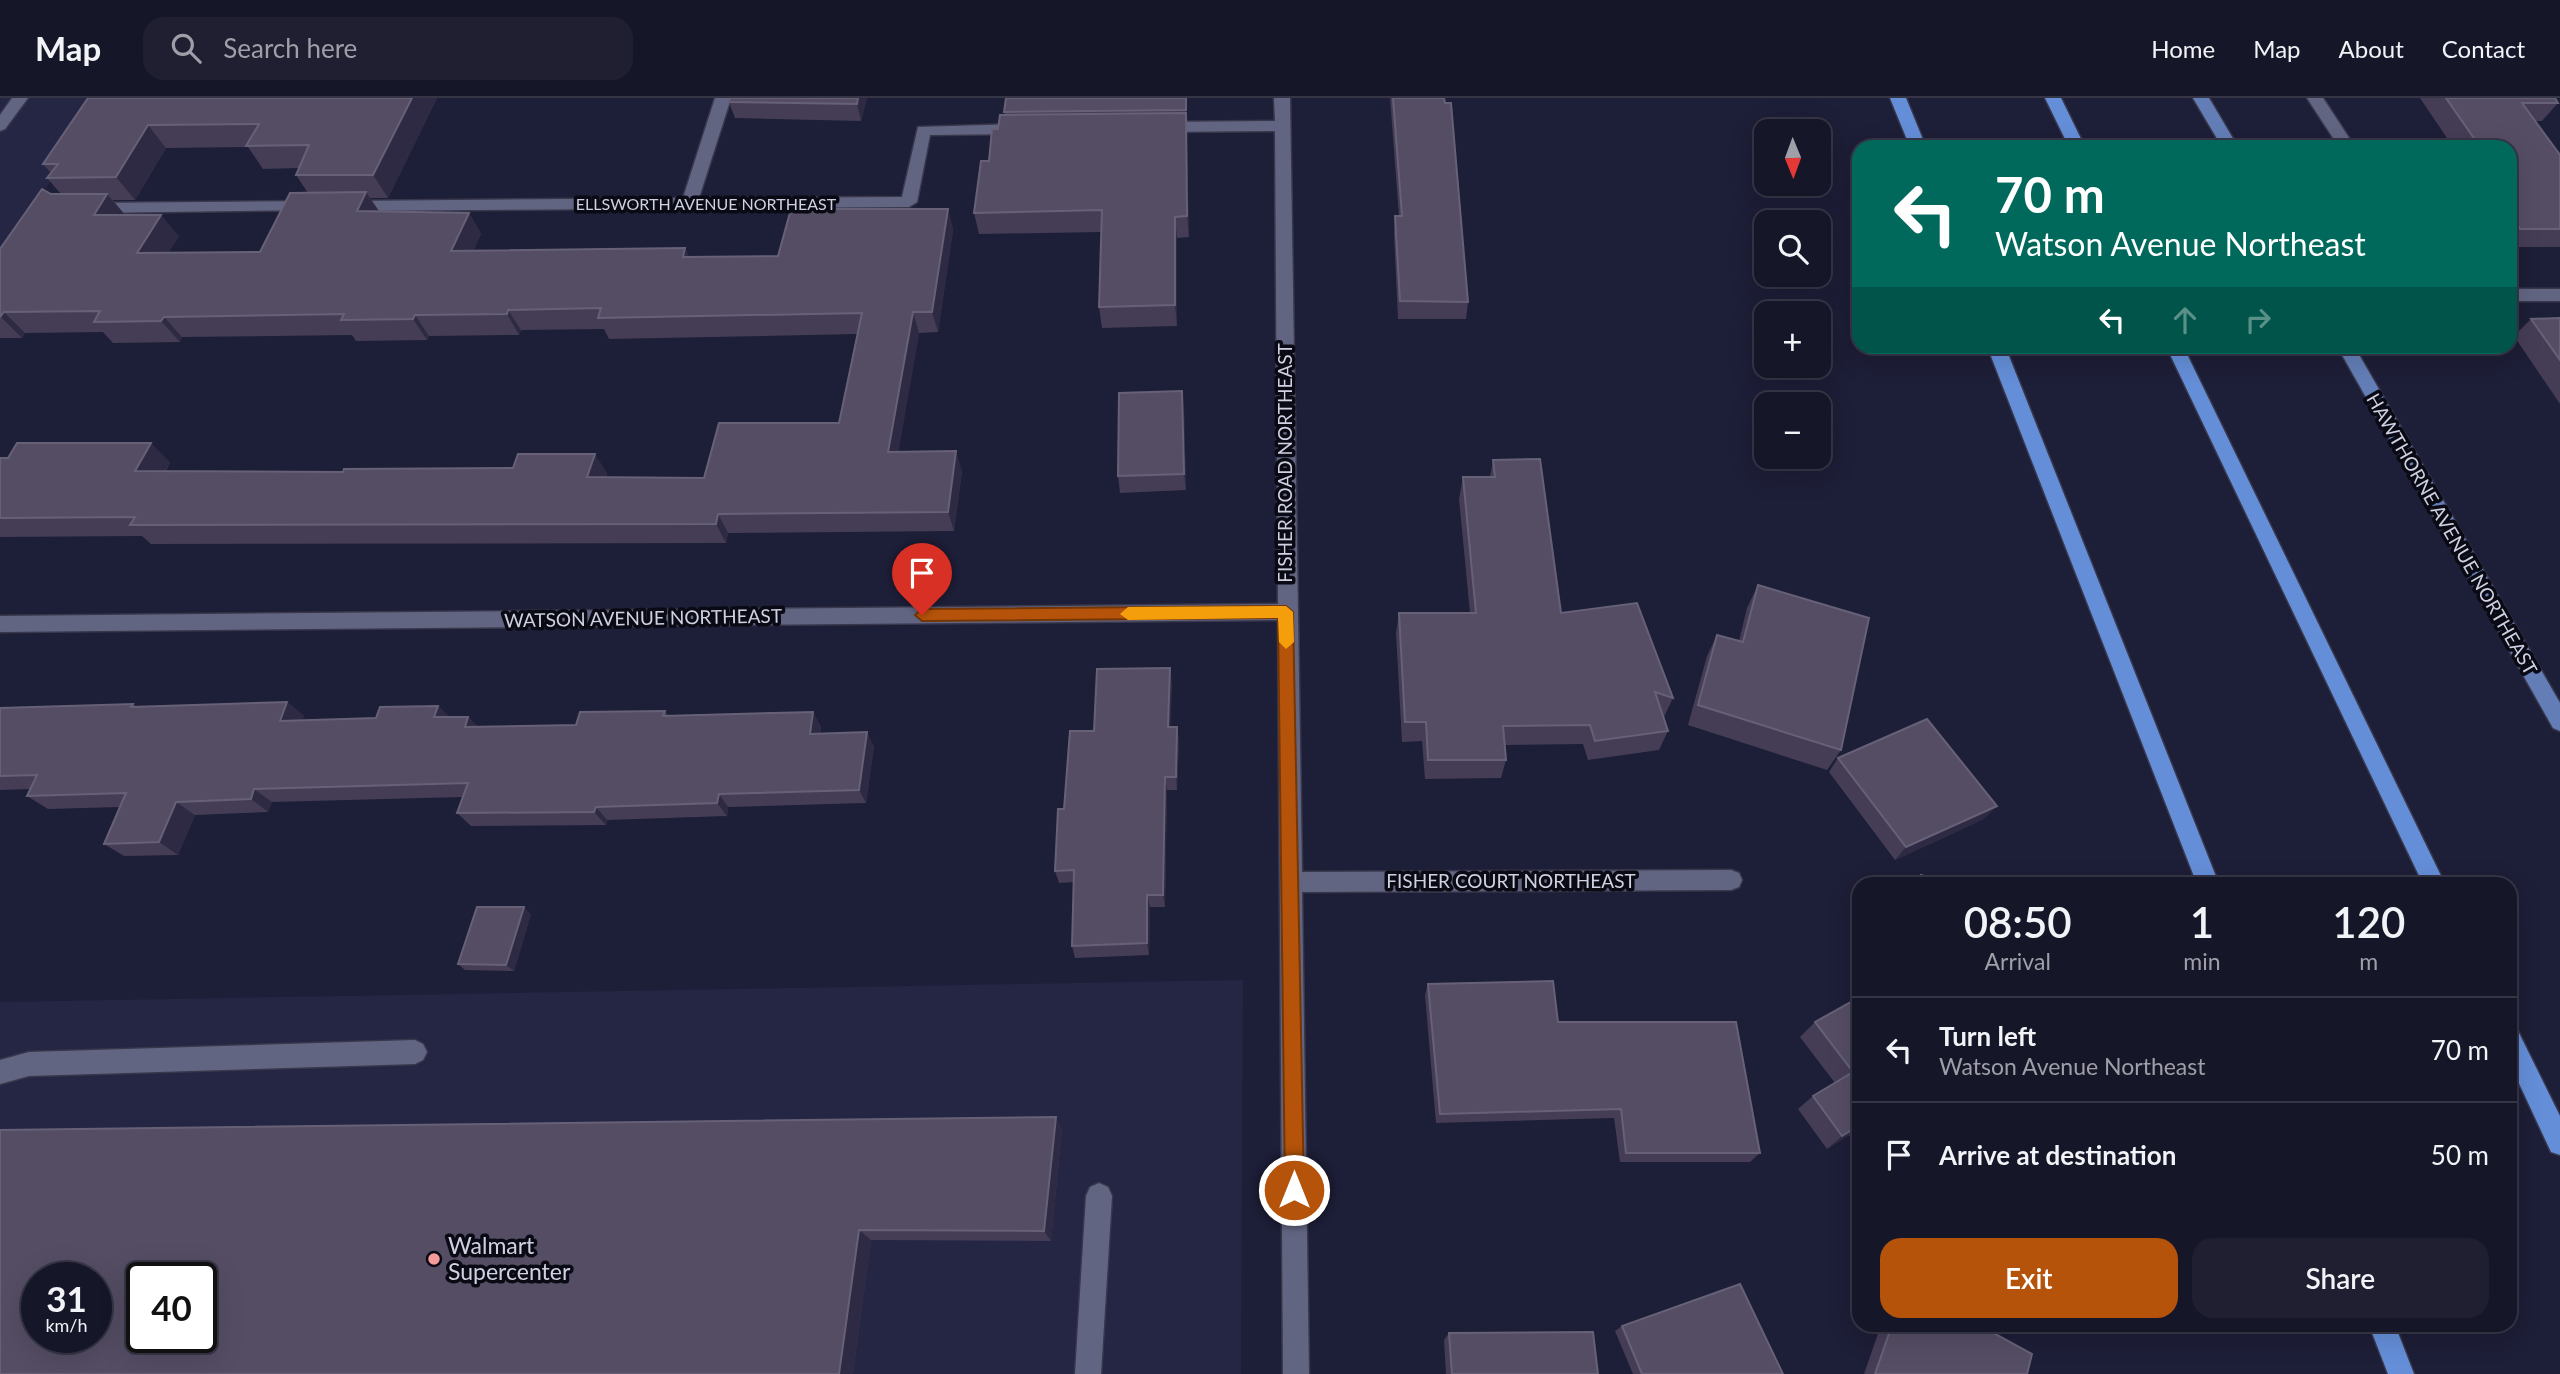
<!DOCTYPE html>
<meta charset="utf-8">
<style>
body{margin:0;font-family:Lato,sans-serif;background:#1f1f31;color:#f1f3f6;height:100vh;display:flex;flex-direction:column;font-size:26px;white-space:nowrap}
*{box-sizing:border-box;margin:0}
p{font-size:23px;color:#9e9fa8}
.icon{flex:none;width:38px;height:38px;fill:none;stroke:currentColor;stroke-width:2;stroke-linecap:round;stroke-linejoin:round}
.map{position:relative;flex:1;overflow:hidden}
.panel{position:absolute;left:1852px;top:779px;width:665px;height:455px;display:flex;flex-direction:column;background:#161629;border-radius:21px;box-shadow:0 7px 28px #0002,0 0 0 2px #353546}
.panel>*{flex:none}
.guide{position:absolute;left:1852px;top:42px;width:665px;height:214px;border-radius:21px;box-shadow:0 7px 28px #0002,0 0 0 2px #353546;background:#00695c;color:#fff;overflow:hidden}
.needle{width:46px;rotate:179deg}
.buttons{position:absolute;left:1754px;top:21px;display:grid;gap:14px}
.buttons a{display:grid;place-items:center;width:77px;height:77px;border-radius:14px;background:#161629;box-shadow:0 7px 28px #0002,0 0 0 2px #353546;font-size:35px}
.speed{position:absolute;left:21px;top:1164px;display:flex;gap:14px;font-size:35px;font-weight:700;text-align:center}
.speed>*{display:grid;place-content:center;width:91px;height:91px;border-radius:50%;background:#161629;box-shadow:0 7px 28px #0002,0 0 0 2px #353546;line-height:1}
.speed small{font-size:18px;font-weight:400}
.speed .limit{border:4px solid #111;border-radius:10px;background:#fff;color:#111}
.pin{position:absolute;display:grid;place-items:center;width:60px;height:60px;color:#fff;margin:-72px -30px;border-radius:50% 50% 50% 0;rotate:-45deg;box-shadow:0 0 7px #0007}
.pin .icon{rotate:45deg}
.me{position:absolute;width:77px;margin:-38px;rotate:0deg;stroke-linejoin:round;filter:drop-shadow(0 0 5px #0008)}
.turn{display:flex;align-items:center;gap:24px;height:147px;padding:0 28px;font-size:32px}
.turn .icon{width:91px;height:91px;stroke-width:2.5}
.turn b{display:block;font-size:49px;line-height:60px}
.lanes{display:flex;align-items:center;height:66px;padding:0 28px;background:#0003;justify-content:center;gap:35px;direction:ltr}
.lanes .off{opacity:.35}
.eta{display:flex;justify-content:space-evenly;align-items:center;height:119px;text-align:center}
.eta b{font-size:42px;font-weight:600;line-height:49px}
.action{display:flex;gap:14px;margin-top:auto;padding:14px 28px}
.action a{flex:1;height:80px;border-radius:21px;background:#b45309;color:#fff;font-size:28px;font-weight:600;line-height:80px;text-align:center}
.action a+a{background:#1f1f31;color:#f1f3f6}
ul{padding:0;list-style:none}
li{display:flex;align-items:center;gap:21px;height:105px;padding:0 28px;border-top:2px solid #353546}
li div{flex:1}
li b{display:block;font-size:26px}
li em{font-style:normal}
header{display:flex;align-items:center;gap:42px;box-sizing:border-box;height:98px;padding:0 35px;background:#161629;border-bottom:2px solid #353546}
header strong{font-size:33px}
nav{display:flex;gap:38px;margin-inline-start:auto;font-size:24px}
.search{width:490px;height:63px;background:#1f1f31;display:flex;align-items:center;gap:18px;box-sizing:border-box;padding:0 24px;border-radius:21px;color:#9e9fa8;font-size:26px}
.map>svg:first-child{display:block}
</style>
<header>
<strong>Map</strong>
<div class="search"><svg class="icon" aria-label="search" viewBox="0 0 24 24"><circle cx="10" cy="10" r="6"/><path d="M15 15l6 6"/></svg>Search here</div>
<nav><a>Home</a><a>Map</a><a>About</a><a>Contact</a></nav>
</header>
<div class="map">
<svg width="2560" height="1276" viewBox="0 0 2560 1276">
<rect width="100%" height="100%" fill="#1d1e37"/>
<g fill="#252544" fill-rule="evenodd">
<path d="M0 0H108L0 157Z"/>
<path d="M1243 882 1241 1276H0V904ZM37 1180H96V1239H37ZM142 1180H201V1239H142Z"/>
</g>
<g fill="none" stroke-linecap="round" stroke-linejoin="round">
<defs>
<g id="minor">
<path d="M12 0H28L5 31 0 33V17Z"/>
<path d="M715 0H731L699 100 902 99 918 29 1021 26 1029 31 1021 36 930 37 917 104 909 109 347 113 339 108 347 103 683 100Z"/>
<path d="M1274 0H1290L1302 774 1731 772 1739 775 1742 782 1739 789 1731 792 1302 794 1309 1276H1283L1278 522 0 534V518L1278 506 1275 33 1158 34 1150 29 1158 24 1275 23Z"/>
<path d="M2307 0H2323L2355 49H2339Z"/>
<path d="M311 103 317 104 319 108 317 112 92 115 84 110 92 105Z"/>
<rect x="2510" y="191" width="50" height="12"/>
<path d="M415 942 423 946 427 954 423 962 415 966 29 978 0 986V962L29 954Z"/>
<path d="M1099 1085 1108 1089 1112 1098 1101 1276H1075L1086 1098 1090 1089Z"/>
</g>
<g id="major">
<path d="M2193 0H2209L2238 49H2222Z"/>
<path d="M2337 248H2354L2560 605V633L2553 630Z"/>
</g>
<g id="highway">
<path d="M1890 0H1906L1926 49H1910Z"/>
<path d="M2045 0H2061L2085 49H2069Z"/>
<path d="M1987 248H2005L2219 786H2197Z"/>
<path d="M2166 248H2183L2445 786H2423Z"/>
<path d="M2510 930 2518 933 2560 1018V1057L2551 1054 2510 966Z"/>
<path d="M2369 1227H2395L2414 1276H2388Z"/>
</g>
</defs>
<use href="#minor" stroke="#38374c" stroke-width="3"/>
<use href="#major" stroke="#38374c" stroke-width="3"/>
<use href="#highway" stroke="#38374c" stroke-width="3"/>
<use href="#minor" fill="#626582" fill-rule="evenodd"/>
<use href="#major" fill="#637eb6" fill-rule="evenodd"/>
<use href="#highway" fill="#648ed8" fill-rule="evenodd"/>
</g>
<g fill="#453d56" fill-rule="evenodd">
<path d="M88 0H437L388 100H370L379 113 469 115 481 136 473 153 685 150 689 159 778 158 948 111 953 132 938 234 919 235 898 354 962 373 954 433 728 435 726 445 151 446 142 438 0 439V360L170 364 166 373 607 375 606 379 704 380 839 325 857 236 609 241 604 231 521 232 519 237 429 238 427 242 356 243 352 237 182 239 180 244 113 245 103 234 25 235 22 240H0V151L61 96 47 80 51 75 43 66ZM248 49 263 71 299 70 296 77 308 95 260 154 168 155 179 138 125 117 113 102H135L166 50Z"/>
<path d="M730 0H867L861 23 735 20 729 4Z"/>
<path d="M1187 0 1186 21 1189 139 1177 140V228L1102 230 1099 209 1101 134 979 136 974 115 998 31 1005 17 1004 14Z"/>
<path d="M1390 0H1444L1468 204 1466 221H1398L1394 136 1395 118H1399Z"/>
<path d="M2420 0H2555L2558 5 2542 23H2535L2560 57V149H2510V49H2453Z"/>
<path d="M2560 220V306L2514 238 2531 221Z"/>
<path d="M1184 310 1186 392 1120 395 1118 378Z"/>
<path d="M1493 362 1561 515 1673 600 1664 619 1668 633 1659 652 1588 662 1583 646 1504 647 1506 662 1501 680 1425 681 1422 643 1402 644 1396 535 1399 515H1470L1459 401 1463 379H1490Z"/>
<path d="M1758 487 1841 652 1827 672 1688 627 1707 558 1717 537 1739 543 1747 510Z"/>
<path d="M1172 585 1170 629H1177L1179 643 1177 692H1167L1165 809H1150L1149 857 1075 860 1072 848 1074 784 1059 785 1055 773 1064 711 1094 633Z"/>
<path d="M287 604 304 618 302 623 376 620 438 608 449 619H468L478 629 576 627 665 613 668 618 821 628 820 636 874 648 866 705 728 709 727 718 607 722 606 727 471 728 457 715 462 699 272 704 268 714 195 717 178 757 124 758 104 746 120 709 48 711 27 698 30 691 0 692V610L133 606 137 609Z"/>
<path d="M1838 660 1984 721 1895 762 1829 674Z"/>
<path d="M1921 777 1948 786H1913Z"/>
<path d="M531 816 514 873 465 872 458 866Z"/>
<path d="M1428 886 1558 924 1760 1055 1750 1064H1620L1614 1020 1436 1025 1425 897Z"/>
<path d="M1858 900V1050L1849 1037 1827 1051 1798 1011 1813 998 1835 985 1800 939 1815 924Z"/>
<path d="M1062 1031 1051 1143 871 1142 853 1276H0Z"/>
<path d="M1881 1227H1979L2027 1276H1864Z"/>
<path d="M1622 1228 1783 1276H1633L1615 1233Z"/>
<path d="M1449 1235 1598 1276H1446L1444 1242Z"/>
</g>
<g fill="#2f2a43">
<path d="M412 0H437L388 100 373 77Z"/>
<path d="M858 0H867L861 23 857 6Z"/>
<path d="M1186 15 1187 37 1189 139 1187 118Z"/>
<path d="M148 27 166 50 135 102 116 79Z"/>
<path d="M366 94 380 115 357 113Z"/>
<path d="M107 96 125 117H94Z"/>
<path d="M948 111 953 132 938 234 932 214Z"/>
<path d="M469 115 481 136 464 174 451 153Z"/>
<path d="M161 117 179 138 155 176 137 155Z"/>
<path d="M1175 119 1177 140V228L1175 207Z"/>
<path d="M685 150 695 171 683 159Z"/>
<path d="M508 212 521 232 519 237 507 216Z"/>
<path d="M4 214 25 235 22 240 1 219Z"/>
<path d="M913 214 919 235 895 374 888 354Z"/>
<path d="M415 217 429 238 427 242 413 221Z"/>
<path d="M164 219 182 239 180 244 161 223Z"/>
<path d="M1182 293 1184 310 1186 392 1184 376Z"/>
<path d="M151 345 170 364 155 392 135 373Z"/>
<path d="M956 353 962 373 954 433 948 414Z"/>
<path d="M595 356 607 375 599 399 587 379Z"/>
<path d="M718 416 728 435 726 445 716 426Z"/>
<path d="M1170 570 1172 585 1170 643 1168 629Z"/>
<path d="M287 604 304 618 297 638 280 623Z"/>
<path d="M438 608 452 622 434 619Z"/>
<path d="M813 614 821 628 818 650 810 636Z"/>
<path d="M468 619 482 633 465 629Z"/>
<path d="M1177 629 1179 643 1177 692 1176 679Z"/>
<path d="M867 634 874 648 866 705 859 692Z"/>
<path d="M1165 679 1167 692 1165 809 1163 797Z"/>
<path d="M254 691 272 704 268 714 251 701Z"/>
<path d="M719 696 728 709 727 718 717 705Z"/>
<path d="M176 704 195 717 178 757 159 744Z"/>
<path d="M1997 708 1984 721 1895 762 1906 749Z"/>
<path d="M596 709 607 722 606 727 594 714Z"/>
<path d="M1147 797 1150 809 1149 857 1147 845Z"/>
<path d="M524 809 531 816 514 873 506 867Z"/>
<path d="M1056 1019 1062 1031 1051 1143 1044 1133Z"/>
<path d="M1858 1028 1849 1037 1827 1051 1842 1038Z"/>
<path d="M859 1132 871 1142 853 1276H839Z"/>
</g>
<g fill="#544d64" stroke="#676178" stroke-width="2" fill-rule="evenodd">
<path d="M88 0H412L373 77H296L309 47 246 48 259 26 148 27 116 79 47 80 58 66H43Z"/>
<path d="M730 0H858L857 6 729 4Z"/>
<path d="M1006 0H1186V12L1004 14Z"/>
<path d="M1393 0H1444L1445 5H1451L1468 204 1400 203 1395 118H1402Z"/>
<path d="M2446 0H2555L2558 5H2522L2560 57V131H2520L2510 115V49H2480Z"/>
<path d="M1186 15 1187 118 1175 119V207L1099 209 1102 112 974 115 981 63H989L992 31H998L1000 17Z"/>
<path d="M42 91 51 96H107L94 117H161L137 155 260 154 290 95 366 94 357 113 469 115 451 153 685 150 683 159 778 158 791 111H948L932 214H913L888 354 956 353 948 414 718 416 716 426 130 427 135 419 0 420V360H8L17 345H151L135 373 343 374 344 371 513 370 518 356H595L587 379 704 380 719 325H839L862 215 598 220 601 210 508 212 507 216 415 217 413 221 341 222 344 216 164 219 161 223 94 224 100 213 4 214 0 219V151Z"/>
<path d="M2560 220V262L2531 221Z"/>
<path d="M1182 293 1184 376 1118 378 1119 295Z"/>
<path d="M1540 361 1561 515 1637 505 1673 600 1655 594 1668 633 1595 643 1590 627 1503 628 1506 662H1428L1426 624H1405L1399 515H1476L1463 379H1495L1493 362Z"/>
<path d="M1758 487 1869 520 1841 652 1698 607 1717 537 1743 544Z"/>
<path d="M1170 570 1168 629H1177L1176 679H1165L1163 797H1147V845L1072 848 1074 772 1055 773 1058 711H1064L1070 633H1094L1097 571Z"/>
<path d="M287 604 280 623 376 620 380 609 438 608 434 619H468L465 629 576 627 580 614 665 613 663 618 813 614 810 636 867 634 859 692 719 696 717 705 596 709 594 714 457 715 468 685 254 691 251 701 176 704 159 744 104 746 126 695 27 698 37 677 0 678V610L133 606 131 609Z"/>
<path d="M1927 621 1997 708 1906 749 1838 660Z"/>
<path d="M1921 777 1948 786H1919Z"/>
<path d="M477 809H524L506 867 458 866Z"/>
<path d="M1553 883 1558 924H1736L1760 1055H1626L1621 1011 1440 1016 1428 886Z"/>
<path d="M1858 900V1028L1842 1038 1813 998 1853 974 1815 924Z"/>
<path d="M1056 1019 1044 1133 859 1132 839 1276H0V1032ZM37 1180H96V1239H37ZM142 1180H201V1239H142Z"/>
<path d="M1740 1186 1783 1276H1642L1622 1228Z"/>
<path d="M1892 1227H1979L2032 1256 2027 1276H1875Z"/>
<path d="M1593 1234 1598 1276H1452L1449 1235Z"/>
</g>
<path fill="#b45309" stroke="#753606" stroke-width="2" d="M1286 508 1293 514 1304 1092 1301 1099 1294 1102 1288 1099 1285 1092 1278 520 922 523 915 517 922 511Z"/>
<path fill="#f59e0b" d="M1286 508 1293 514 1294 544 1286 551 1279 544 1278 520 1128 522 1120 516 1128 509Z"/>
<circle fill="#f59b9b" stroke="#090a14" stroke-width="2.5" cx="434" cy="1161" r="7"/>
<g text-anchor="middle" stroke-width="7" stroke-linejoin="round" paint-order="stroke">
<g font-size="16" fill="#cfd0e1" stroke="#090a14">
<text x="706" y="112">ELLSWORTH AVENUE NORTHEAST</text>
</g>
<g font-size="19" fill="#cfd0e1" stroke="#090a14">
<text transform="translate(1285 365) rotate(-90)" y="7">FISHER ROAD NORTHEAST</text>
<text transform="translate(2452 436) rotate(60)" y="7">HAWTHORNE AVENUE NORTHEAST</text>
<text transform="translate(643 520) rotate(-1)" y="7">WATSON AVENUE NORTHEAST</text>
<text x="1511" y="790">FISHER COURT NORTHEAST</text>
</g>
<g font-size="23" fill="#cfd0e1" stroke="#090a14" text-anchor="start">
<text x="448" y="1156">Walmart<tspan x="448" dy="26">Supercenter</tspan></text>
</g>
</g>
</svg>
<div class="buttons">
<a><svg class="needle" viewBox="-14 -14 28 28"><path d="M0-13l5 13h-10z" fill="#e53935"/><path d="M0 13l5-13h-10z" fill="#9e9fa8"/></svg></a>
<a><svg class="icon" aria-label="search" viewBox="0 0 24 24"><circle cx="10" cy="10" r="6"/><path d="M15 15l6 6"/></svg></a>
<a>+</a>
<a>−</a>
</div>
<div class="speed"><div>31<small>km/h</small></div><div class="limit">40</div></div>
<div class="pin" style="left:922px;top:517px;background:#d93025"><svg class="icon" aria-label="arrive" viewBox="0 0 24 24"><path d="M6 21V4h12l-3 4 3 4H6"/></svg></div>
<svg class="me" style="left:1294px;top:1092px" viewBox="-20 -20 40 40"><circle r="17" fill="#b45309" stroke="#fff" stroke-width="3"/><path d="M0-11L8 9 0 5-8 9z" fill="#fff"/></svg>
<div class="guide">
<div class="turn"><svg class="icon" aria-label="left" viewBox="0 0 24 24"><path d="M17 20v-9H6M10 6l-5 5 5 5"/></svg><div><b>70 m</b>Watson Avenue Northeast</div></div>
<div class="lanes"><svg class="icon" aria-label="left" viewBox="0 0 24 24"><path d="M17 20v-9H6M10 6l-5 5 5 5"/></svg><svg class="icon off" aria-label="ahead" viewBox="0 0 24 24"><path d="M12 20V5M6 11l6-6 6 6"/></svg><svg class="icon off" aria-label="right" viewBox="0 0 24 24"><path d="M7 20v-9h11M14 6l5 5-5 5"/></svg></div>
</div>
<section class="panel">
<div class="eta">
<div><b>08:50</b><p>Arrival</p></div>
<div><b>1</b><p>min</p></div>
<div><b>120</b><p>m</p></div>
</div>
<ul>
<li><svg class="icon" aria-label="left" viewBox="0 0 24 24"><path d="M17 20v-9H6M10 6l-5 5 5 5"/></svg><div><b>Turn left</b><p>Watson Avenue Northeast</p></div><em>70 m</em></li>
<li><svg class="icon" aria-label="arrive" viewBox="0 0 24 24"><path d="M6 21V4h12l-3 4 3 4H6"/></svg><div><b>Arrive at destination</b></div><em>50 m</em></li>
</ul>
<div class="action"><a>Exit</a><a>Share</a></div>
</section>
</div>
